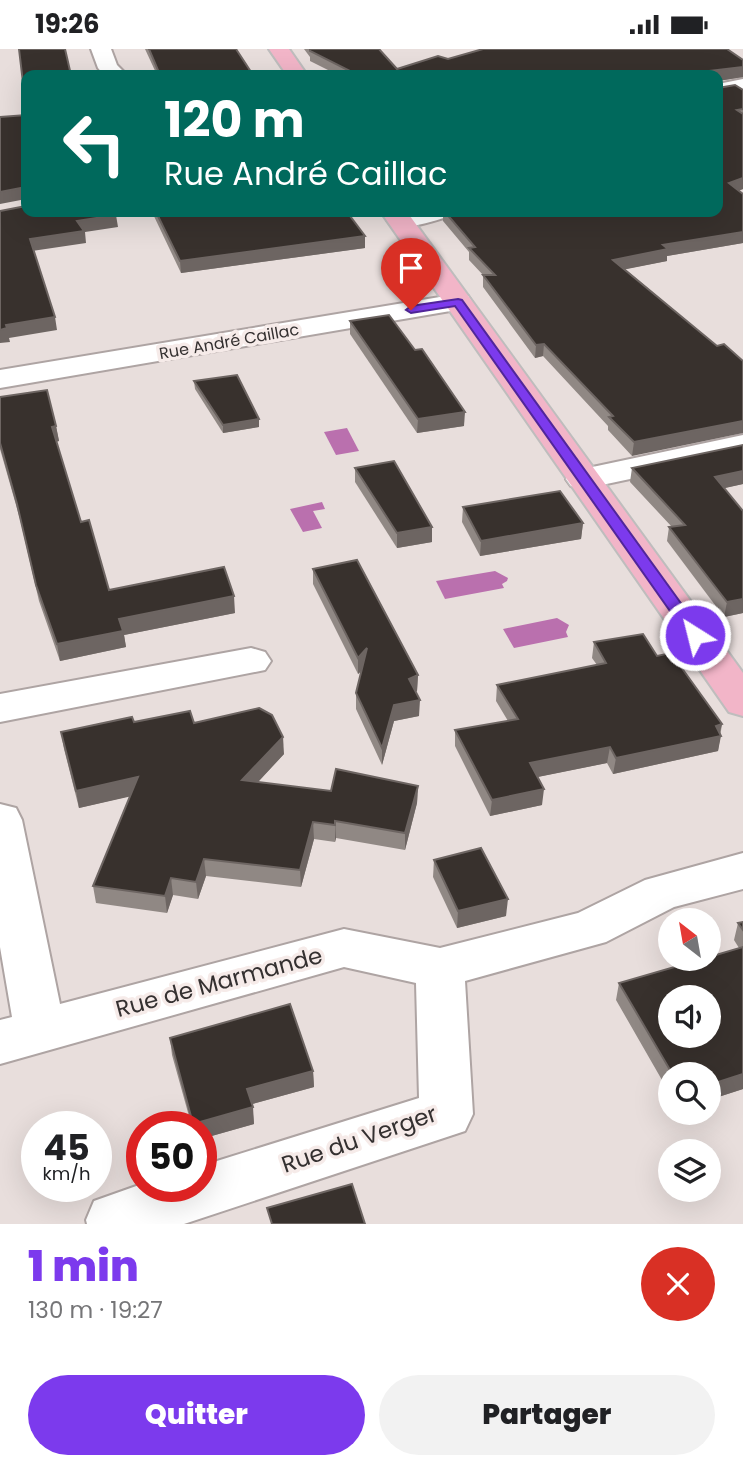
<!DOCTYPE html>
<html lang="fr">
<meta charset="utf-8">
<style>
body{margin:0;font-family:Poppins,sans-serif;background:#f2f2f2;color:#202124;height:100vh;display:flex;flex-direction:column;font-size:26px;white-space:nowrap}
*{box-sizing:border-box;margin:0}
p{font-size:23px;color:#757577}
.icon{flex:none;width:38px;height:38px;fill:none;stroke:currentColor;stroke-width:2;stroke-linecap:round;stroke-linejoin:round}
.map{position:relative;height:1175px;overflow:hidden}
.sheet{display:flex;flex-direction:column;background:#fff;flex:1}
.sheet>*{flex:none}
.guide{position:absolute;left:21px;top:21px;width:702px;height:147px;border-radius:14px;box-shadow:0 7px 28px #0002;background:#00695c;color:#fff;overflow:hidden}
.needle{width:46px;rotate:329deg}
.fabs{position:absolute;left:658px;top:859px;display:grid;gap:14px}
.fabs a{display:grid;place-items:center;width:63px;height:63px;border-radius:50%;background:#fff;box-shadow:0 7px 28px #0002;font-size:35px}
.speed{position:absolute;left:21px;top:1062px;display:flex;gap:14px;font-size:35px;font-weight:700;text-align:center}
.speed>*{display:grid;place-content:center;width:91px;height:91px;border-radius:50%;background:#fff;box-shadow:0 7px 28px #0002;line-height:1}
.speed small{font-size:18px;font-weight:400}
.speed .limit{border:10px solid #d22;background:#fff;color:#111}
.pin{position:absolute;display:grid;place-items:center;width:60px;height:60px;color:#fff;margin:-72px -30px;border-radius:50% 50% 50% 0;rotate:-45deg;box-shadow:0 0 7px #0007}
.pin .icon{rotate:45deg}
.me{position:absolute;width:77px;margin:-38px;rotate:324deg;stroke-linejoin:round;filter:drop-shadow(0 0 5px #0008)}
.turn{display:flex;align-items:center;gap:24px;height:147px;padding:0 28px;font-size:32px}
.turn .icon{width:91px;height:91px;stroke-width:2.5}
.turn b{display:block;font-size:49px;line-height:60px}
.round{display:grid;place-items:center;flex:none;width:74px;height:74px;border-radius:37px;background:#f2f2f2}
.overview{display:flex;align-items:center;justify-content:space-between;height:119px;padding:0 28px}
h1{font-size:42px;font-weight:800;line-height:52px;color:#7c3aed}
.button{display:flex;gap:14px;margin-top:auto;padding:14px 28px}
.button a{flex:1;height:80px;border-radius:42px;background:#7c3aed;color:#fff;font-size:28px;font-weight:800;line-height:80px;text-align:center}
.button a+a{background:#f2f2f2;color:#202124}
.status{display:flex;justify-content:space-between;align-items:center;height:49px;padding:0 35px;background:#fff;direction:ltr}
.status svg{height:19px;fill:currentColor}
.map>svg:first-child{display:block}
</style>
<div class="status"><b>19:26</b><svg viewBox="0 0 49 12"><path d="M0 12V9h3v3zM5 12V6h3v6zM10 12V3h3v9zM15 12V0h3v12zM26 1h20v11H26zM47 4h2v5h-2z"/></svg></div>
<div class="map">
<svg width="743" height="1175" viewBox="0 0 743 1175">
<rect width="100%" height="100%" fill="#e8dedc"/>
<g fill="#ba70ae">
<path d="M347 379 359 402 336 406 324 383Z"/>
<path d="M322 453 325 460 313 462 322 479 303 483 290 460Z"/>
<path d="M495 522 508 529 507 532 502 535 504 539 445 550 436 532Z"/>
<path d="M557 569 569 576 566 583 568 588 514 599 503 580Z"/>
</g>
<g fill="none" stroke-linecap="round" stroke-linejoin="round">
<defs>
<g id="minor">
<path d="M91 0H111L117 16 127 26H104L98 19Z"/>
<path d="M743 30V42L718 47V35Z"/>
<path d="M400 163H451L447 168C430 173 408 181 391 176L387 171 391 166Z"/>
<path d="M458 245 468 247 472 253 468 259 0 339V321Z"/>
<path d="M743 386V406L583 440 571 437 566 430 571 423 583 420Z"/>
<path d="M251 599 265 603 271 612 265 621 0 673V645Z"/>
<path d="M0 755 16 759 22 771 60 955 344 880 440 899 578 864 645 831 743 804V840L674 858 606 893 465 932 473 1065 465 1082 184 1175H87L86 1171 94 1152 142 1135V1138H201V1117L419 1049 416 934 344 918 0 1015V971L12 968 0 898Z"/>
</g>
<g id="major">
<path d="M269 0H289L307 26H287Z"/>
<path d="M381 163H407L743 624V667L729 663Z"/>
</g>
</defs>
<use href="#minor" stroke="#aea4a3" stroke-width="4"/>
<use href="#major" stroke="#bebdbd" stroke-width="4"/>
<use href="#minor" fill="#fff" fill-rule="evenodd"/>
<use href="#major" fill="#f2b5c8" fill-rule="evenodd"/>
</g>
<g fill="#908884">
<path d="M145 0H236L253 26H157Z"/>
<path d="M304 0H379L397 20 448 10 743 11V28L718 32V26H338L310 12V8Z"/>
<path d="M718 39 743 41V140L738 142 743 145V194L667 207V212L625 220 717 297 632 407 608 381V377L543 307 535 309 483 238V226L469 211V203L443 172V163H718Z"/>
<path d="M152 163H347L365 187V199L181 224Z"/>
<path d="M350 272 464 377 417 384 350 285Z"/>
<path d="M194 332 259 370V378L223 384 195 340Z"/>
<path d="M0 348 56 377 59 392 56 393 81 473 109 541 235 564 124 586 126 598 60 612 39 552 20 470 0 400Z"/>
<path d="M355 419 432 478V493L397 499 355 433Z"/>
<path d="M632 419 743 435 724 439 743 462V564L724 568 667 492 669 478H672L630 433Z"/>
<path d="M463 458 583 474 581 490 480 507 462 473Z"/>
<path d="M313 520 418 626 417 642 416 643 419 667 394 672 382 716 356 660V644L362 622 358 625 313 535Z"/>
<path d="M594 593 657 607 722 675 718 702 613 725 607 714 537 728 542 756 490 767 455 697V681L508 672 496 652 497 636 597 616 592 609Z"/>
<path d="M134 673 284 705 258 733 331 742 418 737 417 754 405 801 336 789 335 793 314 790 301 838 206 827 198 850 173 846 167 864 96 854 93 837 130 747 79 759 64 700 61 683Z"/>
<path d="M434 811 506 867 457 879 433 828Z"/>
<path d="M743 873V1040L709 1051V1026H670V1045L616 951 619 934 739 899 734 891 738 874Z"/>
<path d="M170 989 313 1022 314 1038 252 1055 254 1075 201 1090V1078H192L172 1006Z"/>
</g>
<g fill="#6d6562">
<path d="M743 18V28L718 32V26H709L710 22Z"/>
<path d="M743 129V140L727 146 729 134Z"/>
<path d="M26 138V150L0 155V143Z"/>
<path d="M116 166 118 178 85 183 86 194 32 202 30 190 77 172Z"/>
<path d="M743 183V194L667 207V212L612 223 613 211 663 196Z"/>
<path d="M365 187V199L181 224 180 212Z"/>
<path d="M55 268 57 281 9 289 10 293 0 294V281L6 276Z"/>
<path d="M544 295 543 307 535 309 536 296Z"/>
<path d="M465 363 464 377 417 384 418 370Z"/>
<path d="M259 370V378L223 384V376Z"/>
<path d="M743 372V384L632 407 634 393Z"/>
<path d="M56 377 59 392 54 393 52 378Z"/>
<path d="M743 422V435L712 442 715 428Z"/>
<path d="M583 474 581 490 480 507 481 492Z"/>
<path d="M432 478V493L397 499V484Z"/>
<path d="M234 547 235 564 124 586 126 598 60 612 57 595 119 570Z"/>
<path d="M743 550V564L724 568 727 553Z"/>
<path d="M367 599V616L358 625V609Z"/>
<path d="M418 626 417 642 408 646 409 630Z"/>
<path d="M420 651 419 667 394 672 382 716V699L394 656Z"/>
<path d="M722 675 719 687H721L718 702 613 725 616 709Z"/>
<path d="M283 688 284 705 244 748 242 731Z"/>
<path d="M610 698 607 714 528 730 530 714Z"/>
<path d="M138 728 141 745 79 759 76 742Z"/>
<path d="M418 737 417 754 405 801V784Z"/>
<path d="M544 740 542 756 490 767 492 751Z"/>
<path d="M335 772 336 789 335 793Z"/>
<path d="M313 773 314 790 301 838 300 821Z"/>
<path d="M204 810 206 827 198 850 196 833Z"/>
<path d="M171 829 173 846 167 864 165 847Z"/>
<path d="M508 850 506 867 457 879 458 862Z"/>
<path d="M313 1022 314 1038 249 1056 247 1040Z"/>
<path d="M743 1025V1040L709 1051V1036Z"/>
<path d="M253 1058 254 1075 201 1090V1078H193V1075Z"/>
</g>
<g fill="#38312d" stroke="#6d6562" stroke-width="2" fill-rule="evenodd">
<path d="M19 0H65L71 26H26V59Z"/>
<path d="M149 0H236L253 26H160Z"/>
<path d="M310 0H379L397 20 438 7 448 10 483 0H727L743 11V18L710 22 717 26H354L352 23 310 2Z"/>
<path d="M718 34V39L735 36 743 41V60L737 61 743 65V129L729 134 743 145V183L663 196 668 200 613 211 717 297 724 295 743 312V372L634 393 609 368 613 367 544 295 536 296 483 226H495L469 199 475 198 445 163H718Z"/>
<path d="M26 66V143V138L0 143V68Z"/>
<path d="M26 157V163H115L116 166 77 172 84 182 30 190 55 268 6 276 7 279 0 281V162Z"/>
<path d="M156 163H347L365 187 180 212Z"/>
<path d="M389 266 415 301 422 300 465 363 418 370 350 272Z"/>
<path d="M237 326 259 370 223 376 194 332Z"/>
<path d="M47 341 56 377 52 378 81 473 89 471 109 541 224 518 234 547 119 570 123 582 57 595 36 536 17 455 0 394V348Z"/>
<path d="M743 396V422L715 428 743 462V550L727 553 669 478 685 476 632 419Z"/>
<path d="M394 412 432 478 397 484 355 419Z"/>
<path d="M560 442 583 474 481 492 463 458Z"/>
<path d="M357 511 418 626 409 630 420 651 394 656 382 699 356 644 367 599 358 609 313 520Z"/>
<path d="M643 585 657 607 671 604 722 675 716 677 721 687 616 709 610 698 530 714 544 740 492 751 455 681 518 670 497 636 606 614 594 593Z"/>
<path d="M259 659 272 666 283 688 242 731 331 742 336 720 418 737 405 784 335 772V776L313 773 300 821 204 810 196 833 171 829 165 847 93 837 138 728 76 742 61 683 132 668 134 673 190 662 194 674Z"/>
<path d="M481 799 508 850 458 862 434 811Z"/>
<path d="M743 873V881L738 874Z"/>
<path d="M743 898V1025L709 1036V1026H673L619 934 702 910H709V908ZM670 948H709V987H670Z"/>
<path d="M290 955 313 1022 247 1040 253 1058 193 1075 170 989Z"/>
<path d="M352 1135 365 1175H272L267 1159Z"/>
</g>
<path fill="#7c3aed" stroke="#51269a" stroke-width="2" d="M458 250 462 251 701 582 703 586 701 589H689L455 257 411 264 406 261 411 257Z"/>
<g text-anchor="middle" stroke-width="7" stroke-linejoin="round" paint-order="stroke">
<g font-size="16" fill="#343030" stroke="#f6ebe9">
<text transform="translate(229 292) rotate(-10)" y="6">Rue André Caillac</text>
</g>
<g font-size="23" fill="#343030" stroke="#f6ebe9">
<text transform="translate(219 933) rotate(-15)" y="8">Rue de Marmande</text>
<text transform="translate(359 1090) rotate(-19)" y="8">Rue du Verger</text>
</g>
</g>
</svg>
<div class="fabs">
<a><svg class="needle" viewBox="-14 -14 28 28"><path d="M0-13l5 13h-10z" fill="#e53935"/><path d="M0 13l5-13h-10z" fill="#757577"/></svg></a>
<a><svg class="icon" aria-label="sound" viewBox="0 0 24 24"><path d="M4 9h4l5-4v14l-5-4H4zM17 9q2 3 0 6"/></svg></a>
<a><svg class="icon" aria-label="search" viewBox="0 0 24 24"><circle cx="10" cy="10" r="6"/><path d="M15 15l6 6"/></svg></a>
<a><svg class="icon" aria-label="layers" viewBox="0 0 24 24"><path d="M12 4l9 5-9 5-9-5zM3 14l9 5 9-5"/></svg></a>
</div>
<div class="speed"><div>45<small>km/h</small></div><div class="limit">50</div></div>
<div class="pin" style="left:411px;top:261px;background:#d93025"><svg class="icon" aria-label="arrive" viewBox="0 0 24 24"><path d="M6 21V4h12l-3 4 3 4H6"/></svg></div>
<svg class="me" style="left:695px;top:586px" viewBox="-20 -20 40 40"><circle r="17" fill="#7c3aed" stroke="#fff" stroke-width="3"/><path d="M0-11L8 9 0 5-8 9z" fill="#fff"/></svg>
<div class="guide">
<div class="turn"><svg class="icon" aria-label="left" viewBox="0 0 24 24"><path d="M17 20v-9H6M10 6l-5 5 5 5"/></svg><div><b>120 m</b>Rue André Caillac</div></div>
</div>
</div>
<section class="sheet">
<div class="overview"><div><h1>1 min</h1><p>130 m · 19:27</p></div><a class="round" style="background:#d93025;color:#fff"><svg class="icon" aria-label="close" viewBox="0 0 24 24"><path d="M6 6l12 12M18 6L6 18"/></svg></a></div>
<div class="button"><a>Quitter</a><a>Partager</a></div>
</section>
